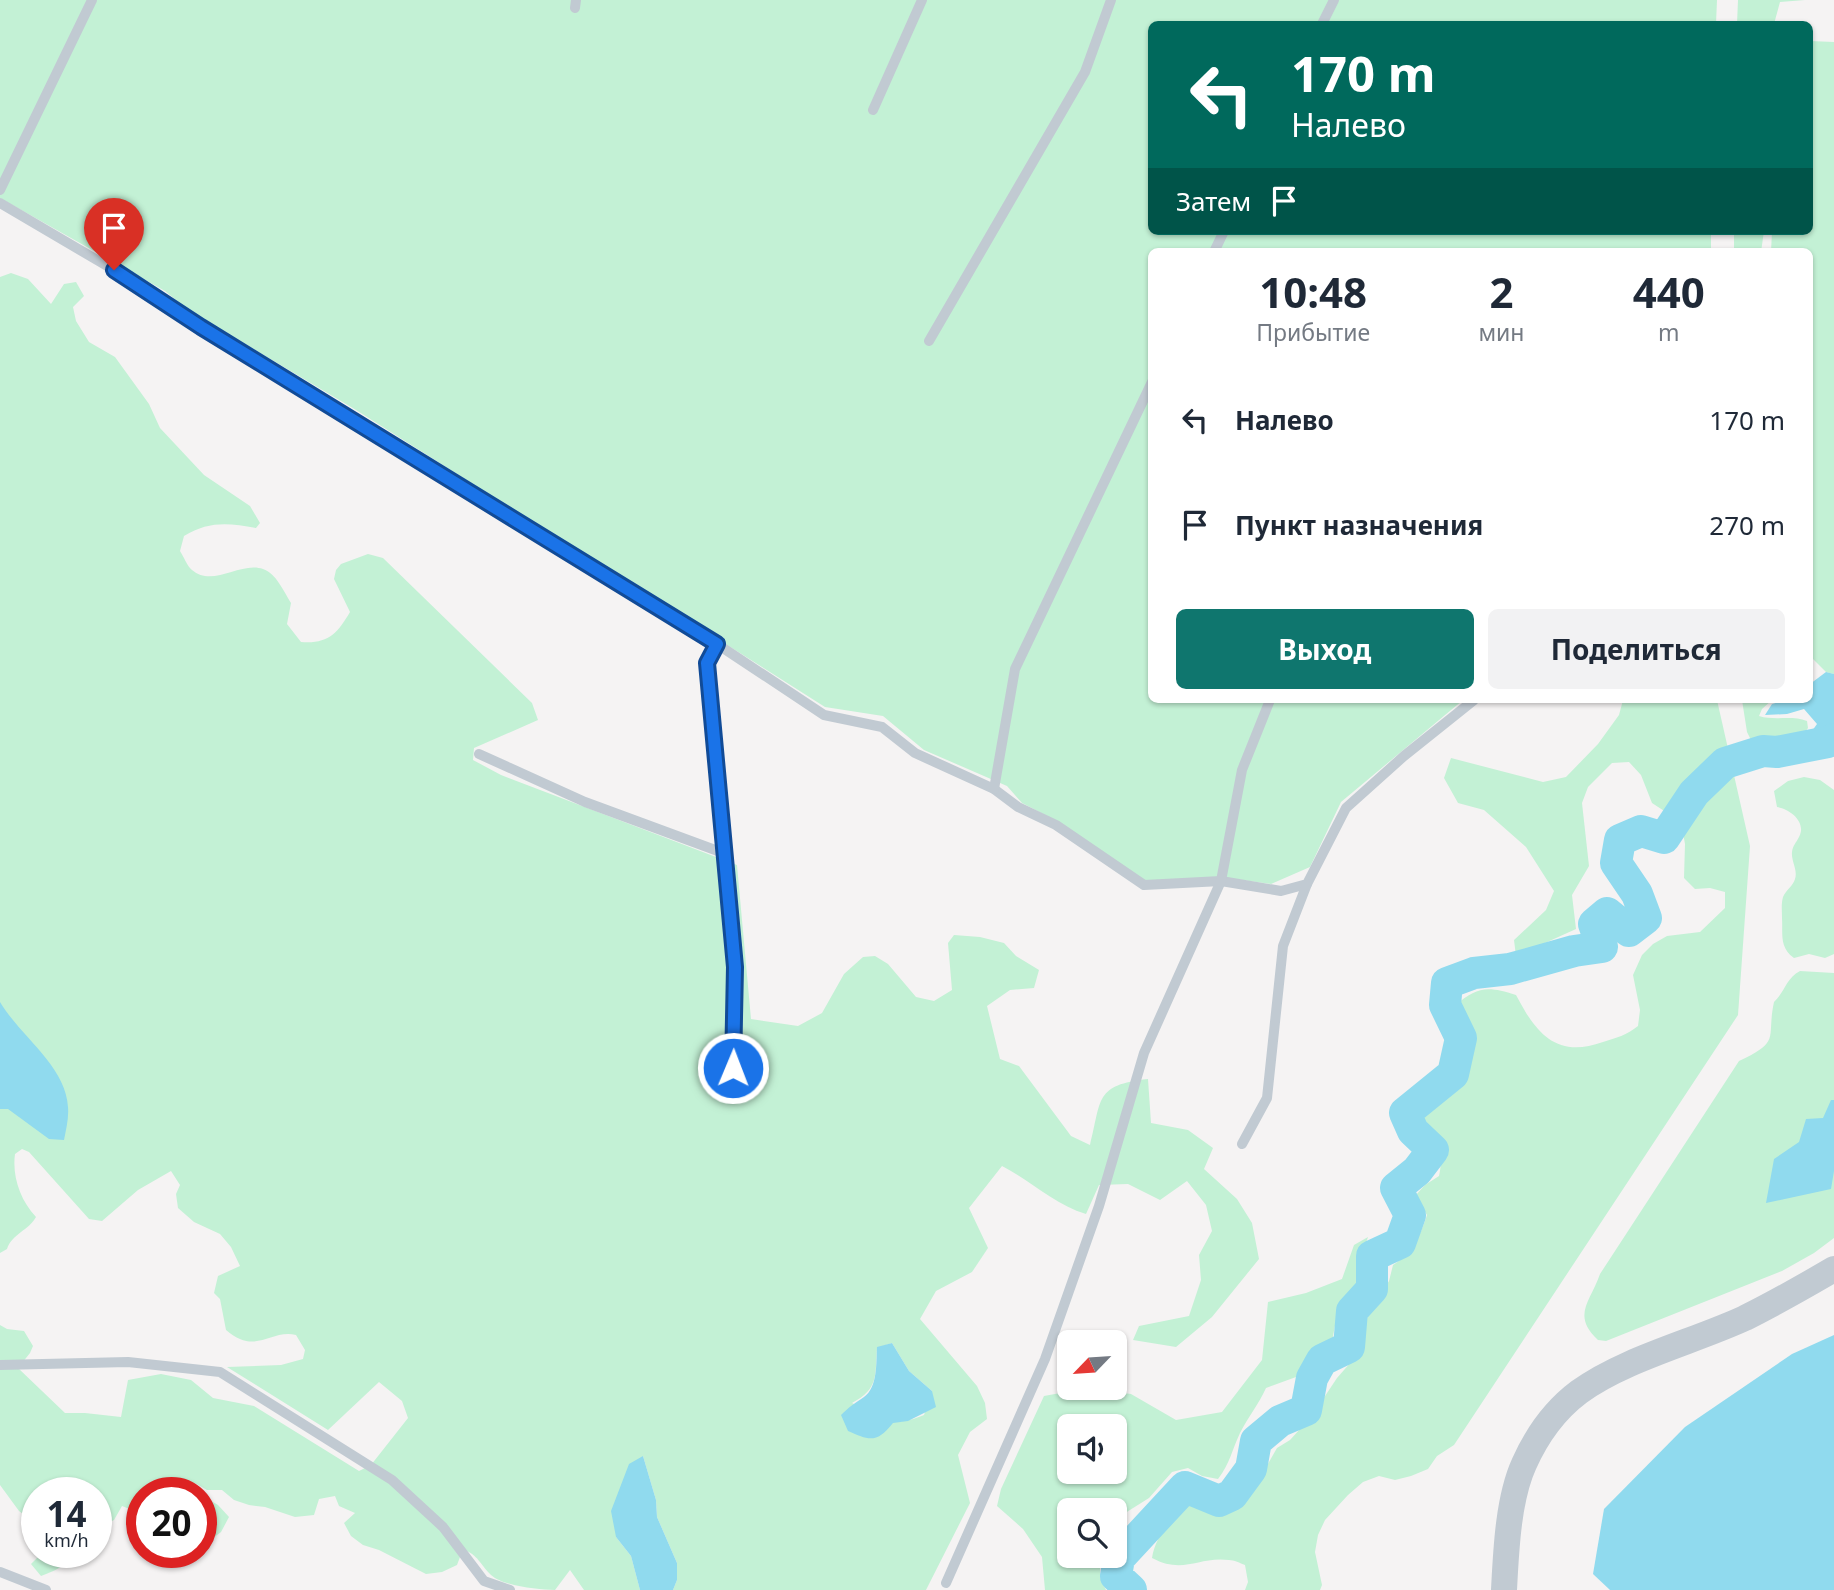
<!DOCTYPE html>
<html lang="ru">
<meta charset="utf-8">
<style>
body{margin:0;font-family:"Noto Sans",sans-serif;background:#f2f2f3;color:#1f2937;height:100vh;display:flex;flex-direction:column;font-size:26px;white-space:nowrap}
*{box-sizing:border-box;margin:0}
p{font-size:23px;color:#747a83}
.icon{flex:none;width:38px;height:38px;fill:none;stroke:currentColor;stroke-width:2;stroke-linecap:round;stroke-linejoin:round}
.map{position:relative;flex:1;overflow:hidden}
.panel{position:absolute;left:1148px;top:248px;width:665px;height:455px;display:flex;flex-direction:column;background:#fff;border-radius:10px;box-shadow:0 2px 5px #0004}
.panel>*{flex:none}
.top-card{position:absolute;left:1148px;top:21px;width:665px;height:214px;border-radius:10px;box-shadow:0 2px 5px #0004;background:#00695c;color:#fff;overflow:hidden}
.needle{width:46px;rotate:245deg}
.controls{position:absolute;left:1057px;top:1330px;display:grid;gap:14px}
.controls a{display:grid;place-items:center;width:70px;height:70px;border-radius:10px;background:#fff;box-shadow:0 2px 5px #0004;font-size:35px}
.speed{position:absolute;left:21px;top:1477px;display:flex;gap:14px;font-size:35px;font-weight:700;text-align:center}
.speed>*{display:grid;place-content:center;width:91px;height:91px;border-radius:50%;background:#fff;box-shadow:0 2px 5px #0004;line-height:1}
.speed small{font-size:18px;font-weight:400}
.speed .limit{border:10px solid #d22;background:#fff;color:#111}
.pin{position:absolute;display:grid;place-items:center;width:60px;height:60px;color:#fff;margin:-72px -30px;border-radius:50% 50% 50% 0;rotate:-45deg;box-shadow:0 0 7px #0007}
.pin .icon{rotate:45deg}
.me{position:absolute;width:77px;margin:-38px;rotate:1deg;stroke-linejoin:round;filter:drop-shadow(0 0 5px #0008)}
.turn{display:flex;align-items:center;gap:24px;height:147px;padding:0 28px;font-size:32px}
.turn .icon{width:91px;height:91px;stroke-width:2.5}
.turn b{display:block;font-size:49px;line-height:60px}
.then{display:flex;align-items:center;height:66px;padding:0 28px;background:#0003;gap:14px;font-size:26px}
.eta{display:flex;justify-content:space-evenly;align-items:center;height:119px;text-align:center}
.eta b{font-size:42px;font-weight:700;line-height:49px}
.button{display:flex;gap:14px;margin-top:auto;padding:14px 28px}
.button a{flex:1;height:80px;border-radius:10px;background:#0f766e;color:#fff;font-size:28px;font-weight:700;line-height:80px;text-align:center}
.button a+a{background:#f2f2f3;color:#1f2937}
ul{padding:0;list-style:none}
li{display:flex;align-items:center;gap:21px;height:105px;padding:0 28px}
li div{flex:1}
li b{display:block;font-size:26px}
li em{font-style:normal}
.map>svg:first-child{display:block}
</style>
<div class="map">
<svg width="1834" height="1590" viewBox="0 0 1834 1590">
<rect width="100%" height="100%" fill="#f5f3f3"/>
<g fill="#c3f1d5" fill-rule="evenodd">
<path d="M0 0H1717L1716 24H1152V231H1711V252H1152V700H1463L1341 802 1310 867 1271 884 1228 878 1147 882 1059 822 1022 803 1007 786 924 750 883 716 825 707 356 410 188 310 165 291 0 198Z"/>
<path d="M1738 0H1805L1780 2 1774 24H1737Z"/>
<path d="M1810 41 1834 42V674L1826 672 1810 656V252H1771L1772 231H1810Z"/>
<path d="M1734 231H1764L1761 252H1734Z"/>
<path d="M11 273 28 279 51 304 64 284 76 282 84 296 73 307 76 321 89 342 115 357 149 404 160 428 204 475 250 506 260 523 256 528C228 523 209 521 184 536L180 551C184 557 187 566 192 570 213 588 240 561 263 569 276 573 284 592 291 603L287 624 301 642C328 644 337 634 350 612L334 579 336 570 341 564 368 554 383 558 532 703 538 720 474 748 473 760 501 775 737 865 751 1019 798 1026 822 1013 844 974 863 957 875 956 888 964 916 997 934 1001 952 990 948 943 954 935 980 937 1004 943 1016 956 1039 970 1034 988 1010 990 987 1006 1000 1059 1019 1066 1071 1136 1090 1145C1102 1099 1094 1085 1148 1079L1151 1123 1188 1130 1213 1148 1204 1169 1237 1199 1252 1223 1259 1259 1212 1317 1176 1347 1133 1340 1139 1326 1189 1316 1201 1280 1199 1255 1212 1231 1206 1205 1187 1181 1160 1200 1128 1184 1099 1185 1086 1214C1055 1205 1031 1181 1002 1166L969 1208 988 1248 972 1272 936 1291 920 1319 977 1386 985 1403 987 1419 970 1432 958 1455 970 1503 926 1590H673L677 1580V1563L657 1517 656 1500 643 1456 616 1537 631 1556 640 1590H584L570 1570 555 1590C539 1590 503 1586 491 1575 479 1563 479 1556 463 1549L457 1565 442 1572 426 1574 379 1550 363 1545 351 1536 344 1523 355 1513 339 1506 335 1496 319 1499 314 1515 295 1517 265 1507 249 1505 234 1500 222 1490H207L195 1483 200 1493H142V1514L122 1506 114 1520 96 1529V1493H37V1518L31 1520 19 1511 0 1485V1325L7 1329 24 1331 33 1346 30 1353 18 1368 65 1413H85L121 1417 128 1380 161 1374 191 1380 213 1398 254 1406 359 1471 371 1465 408 1418 402 1401 379 1382 328 1430 227 1367 281 1365 303 1359 305 1350 296 1335C270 1329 256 1356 226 1330L220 1299 214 1293 218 1276 240 1266 231 1247 220 1234 194 1222 178 1208 176 1194 180 1185 171 1171 138 1190 102 1221 89 1219 29 1152 22 1149 15 1154C12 1176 20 1200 36 1217 29 1230 12 1234 7 1249L0 1253V277ZM892 1343 909 1371 932 1391 924 1415C891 1429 881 1417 852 1403 879 1389 875 1375 877 1348Z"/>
<path d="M1623 700H1717L1750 846 1738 1015 1454 1445 1437 1456 1428 1469 1411 1476 1395 1480 1379 1476 1363 1482 1348 1495 1325 1520 1318 1535 1315 1552 1322 1585 1320 1590H1245L1248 1582 1245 1565C1240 1563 1234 1560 1229 1560 1198 1556 1184 1575 1152 1558 1156 1533 1174 1516 1193 1501L1208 1508 1224 1506 1253 1490 1277 1448 1290 1440 1311 1417 1337 1378 1358 1354 1364 1323 1389 1281 1393 1265C1412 1254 1420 1236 1427 1215L1415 1196 1425 1185 1439 1176C1445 1148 1435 1140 1423 1116L1434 1103 1461 1084 1471 1052 1469 1036 1455 1006C1477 986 1488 986 1516 995 1536 1033 1556 1059 1603 1042 1616 1038 1627 1035 1638 1026L1640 1010 1633 975 1642 955 1653 944 1667 936 1700 932 1725 908V892L1710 888 1695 889 1684 878 1685 844 1681 822 1652 803 1641 775 1629 762 1612 763 1588 787 1582 803 1589 866 1572 895 1576 929 1516 956 1514 940 1546 910 1554 891 1526 847 1484 810 1458 803 1444 778 1451 758 1543 782 1566 777 1598 744 1619 715Z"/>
<path d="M1742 700H1772L1762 709 1759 716C1775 721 1792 715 1807 721L1808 728C1798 743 1771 746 1754 746L1747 732Z"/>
<path d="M1804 777 1820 780 1834 790V954L1825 958 1809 954 1794 958C1779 947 1783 934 1782 918 1782 911 1781 904 1783 897 1786 890 1793 886 1795 879 1798 870 1791 861 1792 852 1793 845 1796 843 1799 837 1807 822 1790 809 1777 807L1774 791 1788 781Z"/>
<path d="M1800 971 1834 973V1238L1814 1253 1782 1271 1606 1341 1598 1340C1571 1315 1591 1301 1600 1274L1739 1061C1782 1041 1766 1039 1774 1002 1785 992 1786 978 1800 971Z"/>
<path d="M1368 1237 1362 1255 1360 1286 1356 1293 1343 1302 1338 1310 1333 1336V1344L1296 1377 1266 1388C1259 1404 1248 1417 1240 1433 1232 1450 1230 1463 1218 1479L1202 1476 1188 1468 1172 1472 1149 1498 1122 1515V1535L1115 1539V1510H1069V1556H1100V1578L1106 1590H1045L1042 1557 1023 1529 997 1506 1001 1489 1044 1396 1087 1388 1131 1394 1176 1420 1222 1412 1262 1360 1268 1302 1306 1293 1342 1279 1354 1245ZM1069 1426H1115V1472H1069Z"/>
<path d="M201 1495 218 1505 229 1517 221 1532 201 1547Z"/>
<path d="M43 1552H73C66 1566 55 1571 41 1576L31 1564Z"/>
</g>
<g fill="#90daee">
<path d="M1826 672 1834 674V755L1795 764 1778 760 1779 747 1807 738 1817 724 1804 709 1787 714 1765 715 1772 704 1786 700H1810V684Z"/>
<path d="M0 1002C20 1036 66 1066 68 1107 69 1118 66 1130 64 1140L49 1139 8 1109H0Z"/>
<path d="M1831 1100H1834V1171L1831 1189 1766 1203 1774 1159 1799 1142 1806 1119 1823 1118Z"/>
<path d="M1834 1335V1590H1610L1593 1574 1604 1509 1685 1427 1792 1354Z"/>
<path d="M892 1343 909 1371 932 1391 936 1407 908 1421 893 1423C877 1443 870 1441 848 1431L841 1415C849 1407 855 1403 864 1397 878 1387 876 1363 877 1347Z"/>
<path d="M643 1456 656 1500 657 1517 677 1563V1580L673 1590H640L631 1556 616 1537 611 1511 629 1464Z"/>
</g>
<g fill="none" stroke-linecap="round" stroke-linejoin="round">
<path stroke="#90daee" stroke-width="32" d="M1131 1590 1116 1576 1119 1558 1185 1487 1219 1501 1232 1495 1251 1469 1256 1441 1280 1421 1306 1410 1312 1378 1322 1360 1349 1347 1352 1311 1372 1289V1256L1400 1243 1410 1215 1396 1188 1417 1171 1433 1150 1413 1131 1405 1113 1453 1074 1461 1038 1445 1005 1447 983 1474 973 1510 969 1574 951 1602 947 1594 924 1607 913 1629 931 1646 918 1637 894 1616 863 1620 840 1641 831 1664 838 1694 793 1725 763 1763 751 1777 752 1828 742 1834 739"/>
<g stroke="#c1cad2" stroke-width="10">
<path d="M575 8 576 0"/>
<path d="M1322 24 1334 0"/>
<path d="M873 110 922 0"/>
<path d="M0 190 92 0"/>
<path d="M0 203 114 270 201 327 717 644 824 715 882 727 915 753 994 789 1018 807 1056 825 1144 885 1221 881 1281 891 1307 884 1346 808 1404 756 1474 700"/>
<path d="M1214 252 1224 231"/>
<path d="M929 341 1085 72 1111 0"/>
<path d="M717 644 707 663 735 967 733 1068"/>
<path d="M479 754 585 802 726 854"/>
<path d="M994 789 1015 669 1152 382"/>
<path d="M1242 1144 1267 1098 1283 946 1307 884"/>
<path d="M0 1365 128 1362 220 1372 392 1480 443 1527 484 1581 510 1590"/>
<path d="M0 1572 46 1590"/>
<path d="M946 1583 1045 1359 1099 1206 1144 1053 1221 881 1242 770 1270 700"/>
</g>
<path stroke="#c1cad2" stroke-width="26" d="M1504 1590C1506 1552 1508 1499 1524 1464 1536 1437 1555 1410 1579 1392 1624 1359 1693 1342 1745 1318 1775 1303 1805 1286 1834 1269"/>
</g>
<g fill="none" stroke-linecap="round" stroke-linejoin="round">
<defs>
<path id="route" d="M114 270 201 327 717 644 707 663 735 967 733 1068"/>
</defs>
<use href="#route" stroke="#114b97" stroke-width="18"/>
<use href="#route" stroke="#1a73e8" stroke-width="12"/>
</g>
</svg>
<div class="controls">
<a><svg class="needle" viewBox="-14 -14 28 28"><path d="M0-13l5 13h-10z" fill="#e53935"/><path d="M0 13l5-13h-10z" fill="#747a83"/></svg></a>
<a><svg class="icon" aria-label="sound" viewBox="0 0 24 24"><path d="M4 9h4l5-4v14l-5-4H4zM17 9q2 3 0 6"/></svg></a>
<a><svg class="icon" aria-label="search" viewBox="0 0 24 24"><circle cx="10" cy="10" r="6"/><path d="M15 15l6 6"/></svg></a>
</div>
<div class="speed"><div>14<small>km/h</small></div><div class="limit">20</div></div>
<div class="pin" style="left:114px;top:270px;background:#d93025"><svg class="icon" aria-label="arrive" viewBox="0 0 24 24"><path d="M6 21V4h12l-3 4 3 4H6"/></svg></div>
<svg class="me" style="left:733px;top:1068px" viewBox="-20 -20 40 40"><circle r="17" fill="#1a73e8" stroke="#fff" stroke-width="3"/><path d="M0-11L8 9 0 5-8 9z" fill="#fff"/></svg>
<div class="top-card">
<div class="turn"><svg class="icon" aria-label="left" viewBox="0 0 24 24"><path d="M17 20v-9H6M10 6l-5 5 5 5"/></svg><div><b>170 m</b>Налево</div></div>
<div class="then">Затем<svg class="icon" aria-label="arrive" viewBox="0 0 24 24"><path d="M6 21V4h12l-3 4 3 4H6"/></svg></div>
</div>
<section class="panel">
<div class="eta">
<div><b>10:48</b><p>Прибытие</p></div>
<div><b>2</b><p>мин</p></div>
<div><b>440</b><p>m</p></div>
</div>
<ul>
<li><svg class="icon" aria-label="left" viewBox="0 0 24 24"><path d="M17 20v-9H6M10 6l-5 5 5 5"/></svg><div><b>Налево</b></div><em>170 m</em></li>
<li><svg class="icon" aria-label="arrive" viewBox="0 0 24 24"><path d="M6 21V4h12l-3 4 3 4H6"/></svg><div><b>Пункт назначения</b></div><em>270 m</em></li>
</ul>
<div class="button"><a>Выход</a><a>Поделиться</a></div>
</section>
</div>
